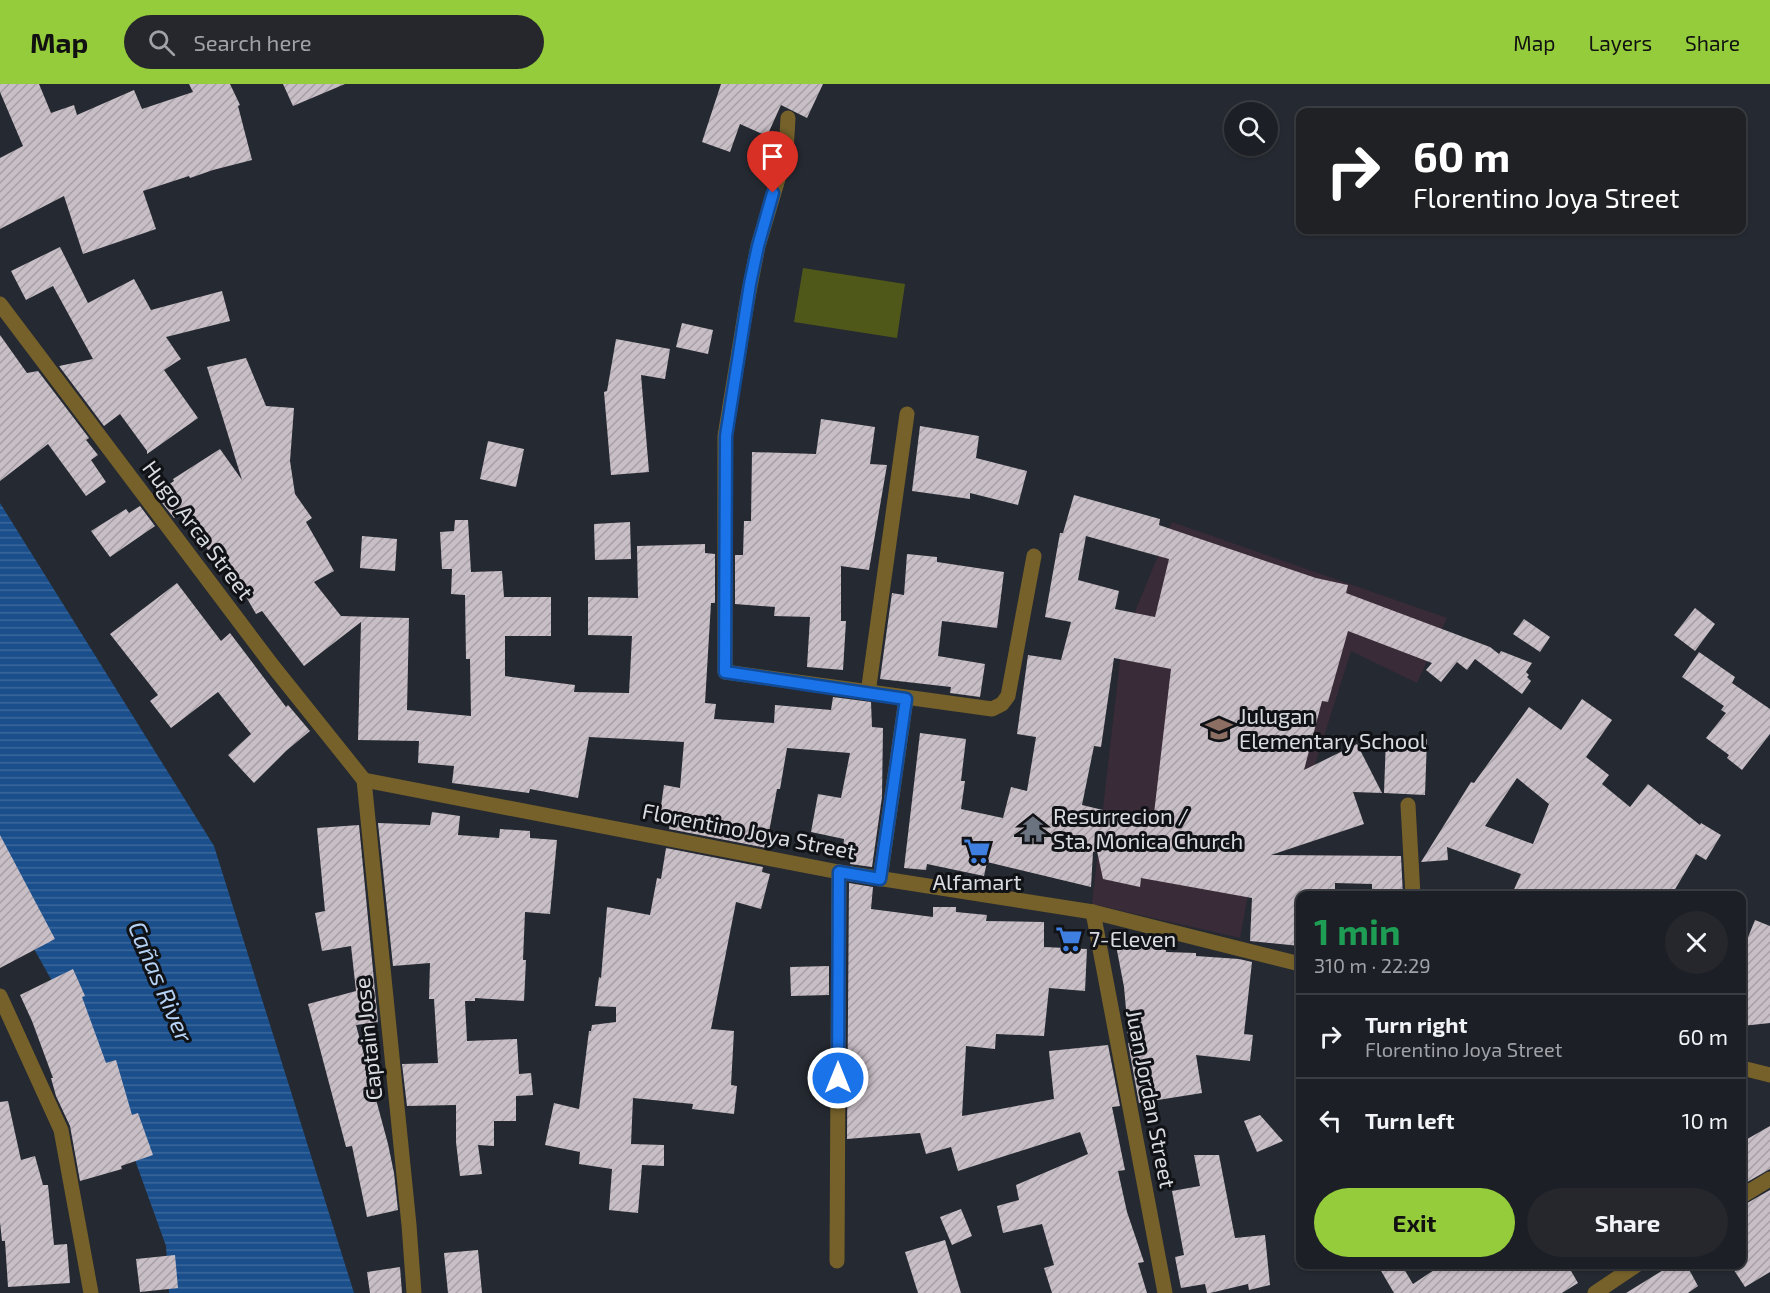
<!DOCTYPE html>
<meta charset="utf-8">
<style>
body{margin:0;font-family:"Exo 2",sans-serif;background:#25272d;color:#f1f3f6;height:100vh;display:flex;flex-direction:column;font-size:22px;white-space:nowrap}
*{box-sizing:border-box;margin:0}
p{font-size:20px;color:#a0a2a7}
.icon{flex:none;width:33px;height:33px;fill:none;stroke:currentColor;stroke-width:2;stroke-linecap:round;stroke-linejoin:round}
.map{position:relative;flex:1;overflow:hidden}
.panel{position:absolute;left:1296px;top:807px;width:450px;height:378px;display:flex;flex-direction:column;background:#1c1f25;border-radius:12px;box-shadow:0 2px 4px #0004,0 0 0 2px #3a3d42}
.panel>*{flex:none}
.guide{position:absolute;left:1296px;top:24px;width:450px;height:126px;border-radius:12px;box-shadow:0 2px 4px #0004,0 0 0 2px #3a3d42;background:#202124;color:#fff;overflow:hidden}
.buttons{position:absolute;left:1224px;top:18px;display:grid;gap:12px}
.buttons a{display:grid;place-items:center;width:54px;height:54px;border-radius:50%;background:#1c1f25;box-shadow:0 2px 4px #0004,0 0 0 2px #3a3d42;font-size:30px}
.pin{position:absolute;display:grid;place-items:center;width:51px;height:51px;color:#fff;margin:-62px -26px;border-radius:50% 50% 50% 0;rotate:-45deg;box-shadow:0 0 6px #0007}
.pin .icon{rotate:45deg}
.me{position:absolute;width:66px;margin:-33px;rotate:0deg;stroke-linejoin:round;filter:drop-shadow(0 0 4px #0008)}
.turn{display:flex;align-items:center;gap:21px;height:126px;padding:0 18px;font-size:27px}
.turn .icon{width:78px;height:78px;stroke-width:2.5}
.turn b{display:block;font-size:42px;line-height:51px}
.round{display:grid;place-items:center;flex:none;width:63px;height:63px;border-radius:32px;background:#25272d}
.headline{display:flex;align-items:center;justify-content:space-between;height:102px;padding:0 18px}
h1{font-size:36px;font-weight:700;line-height:45px;color:#1e9e55}
.action{display:flex;gap:12px;margin-top:auto;padding:12px 18px}
.action a{flex:1;height:69px;border-radius:36px;background:#95cc3b;color:#111;font-size:24px;font-weight:700;line-height:69px;text-align:center}
.action a+a{background:#25272d;color:#f1f3f6}
ul{padding:0;list-style:none}
li{display:flex;align-items:center;gap:18px;height:84px;padding:0 18px;border-top:2px solid #3a3d42}
li div{flex:1}
li b{display:block;font-size:22px}
li em{font-style:normal}
header{display:flex;align-items:center;gap:36px;box-sizing:border-box;height:84px;padding:0 30px;background:#95cc3b;color:#111}
header strong{font-size:28px}
nav{display:flex;gap:33px;margin-inline-start:auto;font-size:21px}
.search{width:420px;height:54px;background:#25272d;display:flex;align-items:center;gap:15px;box-sizing:border-box;padding:0 21px;border-radius:33px;color:#a0a2a7;font-size:22px}
.map>svg:first-child{display:block}
</style>
<header>
<strong>Map</strong>
<div class="search"><svg class="icon" aria-label="search" viewBox="0 0 24 24"><circle cx="10" cy="10" r="6"/><path d="M15 15l6 6"/></svg>Search here</div>
<nav><a>Map</a><a>Layers</a><a>Share</a></nav>
</header>
<div class="map">
<svg width="1770" height="1209" viewBox="0 0 1770 1209">
<defs>
<pattern id="water-rules" width="6" height="5" patternUnits="userSpaceOnUse" patternTransform="scale(1.5)"><rect width="6" height="5" fill="#1b4f8b"/><path d="M0 2.5h6" fill="none" stroke="#3b689b"/></pattern>
<pattern id="building-hatch" width="6" height="6" patternUnits="userSpaceOnUse" patternTransform="scale(1.5)"><rect width="6" height="6" fill="#c8bec6"/><path d="M-1 1l2-2M0 6l6-6M5 7l2-2" fill="none" stroke="#a69fa6"/></pattern>
</defs>
<rect width="100%" height="100%" fill="#252931"/>
<path fill="#392b38" d="M1172 438 1447 534 1417 599 1351 567 1312 690H1270L1240 854 1092 820 1122 559Z"/>
<path fill="#505819" d="M803 184 905 200 897 254 794 238Z"/>
<path fill="url(#water-rules)" d="M0 419 214 762 354 1209H169L166 1162 104 990 0 804Z"/>
<g fill="url(#building-hatch)" fill-rule="evenodd">
<path d="M0 0H39L51 29 74 21 77 31 134 6 142 25 193 8 189 0H230L240 21 238 22 252 76 213 86 190 94 189 92 143 107 156 145 83 170 64 112 0 145V74L23 62 0 8Z"/>
<path d="M283 0H345L293 22Z"/>
<path d="M721 0H823L807 34 781 21 767 52 740 40 730 68 702 58Z"/>
<path d="M60 163 88 219 134 195 151 226 222 207 230 237 166 253 181 275 164 286 198 334 147 370V367L120 330 104 342 59 282 93 275 53 202 26 216 11 187Z"/>
<path d="M682 239 713 246 708 270 676 263Z"/>
<path d="M0 251 27 289 38 287 89 354 86 356 98 371 91 376 106 398 86 412 48 360 0 397Z"/>
<path d="M616 255 670 265 665 295 641 291 649 388 611 391 604 308 607 307Z"/>
<path d="M246 274 266 322 294 324 290 377 295 410 312 434 306 438 334 487 314 498 341 532 409 534 407 626 471 632 470 575H466L465 511 451 510 452 485H442L440 448 454 447 455 436H468L471 488 502 487 504 513H551V552H505V592L575 601 574 608 629 609 632 552 588 551V513L638 514 637 462 705 460V469L715 470V519H711L705 619 716 620 714 635 774 639 775 621 831 626 833 613 871 618 872 643 883 644 882 713 872 783 850 780V774L842 773 844 755 811 748 818 710 841 714 850 669 787 664 780 705H777L766 764 669 745 670 738 659 736 664 701 680 704 684 658 589 653 578 714 530 705 529 709 452 699 454 682 418 679 419 657 358 656 361 538 304 582 262 527 256 530 216 461 208 466 182 428 174 434 155 410 174 397 173 395 220 365 242 396 207 283Z"/>
<path d="M821 335 875 343 870 380 887 381 869 486 841 482V537H846L843 586 807 583 810 533 774 532 775 523 735 520V471H743L744 437H751L752 368 816 370Z"/>
<path d="M920 342 979 352 976 374 1027 387 1018 421 970 409V415L912 407Z"/>
<path d="M488 357 524 365 516 403 480 395Z"/>
<path d="M1074 411 1160 435 1159 441 1316 494 1348 501 1346 509 1490 563 1499 570 1501 567 1532 579 1526 588 1529 591 1527 593 1531 597 1522 610 1475 575 1467 586 1457 578 1441 598 1426 586 1432 579 1348 547 1328 618 1322 617 1304 686 1357 660 1382 709 1353 708 1364 740 1271 771 1401 772 1403 812H1372V800L1335 799V812H1300V862L1250 857 1252 814 1141 794 1140 803 1103 795 1097 767 1093 768 1091 803 987 778 984 792 927 780 926 786 904 784 920 649 966 655 961 697H965L961 725 1003 734 1011 703 1027 707 1036 653 1017 650 1028 571 1061 576 1071 538 1045 533 1060 449H1063ZM1086 452 1169 475 1155 533 1115 525 1119 507 1078 496ZM1114 574 1171 585 1153 738 1082 721 1094 662 1101 663Z"/>
<path d="M140 422 155 442 110 473 91 447 126 425 129 429Z"/>
<path d="M630 438 631 475 595 476 594 440Z"/>
<path d="M362 452 397 455 395 487 360 484Z"/>
<path d="M907 470 937 473V478L1004 488 997 544 942 537 938 572 985 580 980 613 950 609 951 603 880 595 892 509 904 511Z"/>
<path d="M177 499 221 557 230 549 286 623 288 621 310 647 286 667 254 699 228 671 251 650 218 608 171 644 150 617 158 611 110 550Z"/>
<path d="M1695 524 1715 540 1695 567 1674 551Z"/>
<path d="M1524 535 1550 553 1540 568 1513 550Z"/>
<path d="M1699 568 1735 593 1732 599 1770 625V650L1742 686 1727 674 1729 671 1706 654 1726 629 1721 626 1724 622 1682 593Z"/>
<path d="M1582 615 1612 636 1586 673 1609 691 1602 700 1630 723 1648 700 1700 741 1701 739 1721 751 1706 776 1696 770 1671 812H1511L1521 790 1447 763 1448 776 1421 778 1471 698 1474 699 1529 623 1561 646ZM1517 694 1549 720 1533 760 1485 742Z"/>
<path d="M1386 654 1427 655 1425 711 1384 709Z"/>
<path d="M432 728 460 732 458 751 499 754 500 745 530 747V754L557 756 550 830 525 828 523 876H526L524 917 475 914V917H465L467 957 517 955 519 990 531 989 533 1011 516 1012V1037H494V1062L478 1061 482 1090 460 1092 456 1058V1021L407 1022 402 980 438 979 434 915H429L430 879 393 882 378 739 430 741Z"/>
<path d="M359 741 378 938 356 941 388 1060 394 1089 398 1126 367 1133 352 1062 346 1063 308 920 356 907 351 862 322 867 315 829 325 827 317 744Z"/>
<path d="M0 751 55 855 0 884Z"/>
<path d="M666 764 763 783 762 788 770 790 761 825 736 818 711 945 734 947 731 1001 737 1002 734 1030 692 1025 693 1020 633 1014 631 1060 664 1061V1082L642 1081 638 1129 609 1126 612 1085 579 1080 580 1068 545 1061 554 1019 579 1025 589 947H591L592 941 616 938V923L595 922 599 893 601 894 607 823 650 831 657 794 661 795Z"/>
<path d="M849 799 873 803 871 825 933 833V823H956V828L987 831 986 837 1044 838V863L1087 865 1085 907 1049 904 1044 952 996 950 995 965 966 962 962 1032 1054 1015 1049 967 1108 961 1120 1022 1112 1023 1125 1086 1118 1087 1127 1128 1144 1178 1138 1179 1147 1209H1052L1044 1184 1054 1181 1042 1140 1003 1149 997 1122 1019 1116 1016 1101 1088 1070 1080 1048 958 1087 951 1063 926 1070 920 1049 847 1055Z"/>
<path d="M1755 836 1770 842V939L1742 942V868Z"/>
<path d="M1115 856 1166 861V868L1196 869V872L1239 875 1252 878 1244 950 1253 951 1250 977 1196 971 1202 1009 1139 1019 1128 959H1130L1127 947H1128L1124 903Z"/>
<path d="M829 882V911L791 912 790 883Z"/>
<path d="M73 885 85 912 82 913 106 979 116 976 132 1031 138 1029 153 1071 121 1082 122 1085 80 1097 70 1042 56 1012 51 994H53L32 937 20 911Z"/>
<path d="M8 1017 21 1076 35 1072 43 1101H48L54 1161 67 1160 70 1199 8 1203 5 1157H2L0 1138V1018Z"/>
<path d="M1260 1031 1283 1057 1257 1068 1244 1037Z"/>
<path d="M1770 1042V1085L1742 1101V1058Z"/>
<path d="M1194 1071H1219L1235 1154 1265 1151 1270 1201 1249 1206 1248 1200 1210 1209H1207L1205 1200 1181 1204 1175 1173 1184 1171 1172 1107 1200 1102Z"/>
<path d="M1770 1106V1188L1745 1203 1730 1180H1742V1122Z"/>
<path d="M961 1125 972 1152 952 1161 940 1133Z"/>
<path d="M945 1156 961 1209H918L905 1168Z"/>
<path d="M478 1166 482 1209H448L444 1169Z"/>
<path d="M175 1171 178 1204 140 1208 136 1175Z"/>
<path d="M1377 1180H1401L1413 1200 1443 1180H1567L1578 1199 1562 1209H1394Z"/>
<path d="M1673 1180H1686L1698 1202 1688 1209H1626Z"/>
<path d="M400 1183 402 1209H370L367 1188Z"/>
</g>
<g fill="none" stroke-linecap="round" stroke-linejoin="round">
<g stroke="#76612a" stroke-width="15">
<path d="M788 34 786 68 758 162 747 218 725 352V588L992 625 1002 620 1008 612 1034 472"/>
<path d="M868 609 907 330"/>
<path d="M1408 721 1413 812"/>
<path d="M880 795 906 615"/>
<path d="M1093 828 1165 1209"/>
<path d="M837 1177 839 788"/>
</g>
<g stroke="#76612a" stroke-width="15">
<path d="M0 220 272 581 364 696"/>
<path d="M364 696 839 788 1093 828 1300 880"/>
<path d="M364 696 409 1141 414 1209"/>
<path d="M0 912 61 1046 91 1209"/>
<path d="M1742 984 1770 991"/>
<path d="M1742 1112 1770 1095"/>
<path d="M1595 1209 1638 1180"/>
</g>
</g>
<g fill="none" stroke-linecap="round" stroke-linejoin="round">
<defs>
<path id="route" d="M773 109 758 162 750 200 726 352 725 588 906 615 880 795 839 788 838 994"/>
</defs>
<use href="#route" stroke="#114b97" stroke-width="15"/>
<use href="#route" stroke="#1a73e8" stroke-width="10"/>
</g>
<defs>
<symbol id="school-bare" viewBox="-9 -9 18 18"><path d="M0-5L7-2L0 1L-7-2ZM-4 1L0 2.5L4 1V4Q0 6-4 4Z" fill="#8d6e63" stroke="#101215" stroke-width="2.5" paint-order="stroke"/></symbol>
<symbol id="temple-bare" viewBox="-9 -9 18 18"><path d="M0-6L5-2H3V0L6.5 2.5H4V6H1.5V3h-3V6H-4V2.5H-6.5L-3 0V-2H-5Z" fill="#6b7280" stroke="#101215" stroke-width="2.5" paint-order="stroke"/></symbol>
<symbol id="supermarket-bare" viewBox="-9 -9 18 18"><path d="M-6-5.5h2.5l.6 2H6L4.5 2H-2.5L-4.4-4H-6ZM-1.5 3.2a1.3 1.3 0 1 0 .1 0ZM3 3.2a1.3 1.3 0 1 0 .1 0Z" fill="#3f7fe0" stroke="#101215" stroke-width="2.5" paint-order="stroke"/></symbol>
</defs>
<g fill-rule="evenodd">
<use href="#school-bare" x="1200" y="626" width="38" height="38"/>
<use href="#temple-bare" x="1014" y="726" width="38" height="38"/>
<use href="#supermarket-bare" x="958" y="748" width="38" height="38"/>
<use href="#supermarket-bare" x="1050" y="836" width="38" height="38"/>
</g>
<g text-anchor="middle" stroke-width="6" stroke-linejoin="round" paint-order="stroke">
<g font-size="22" fill="#d8dce1" stroke="#101215">
<text transform="translate(198 446) rotate(53)" y="8">Hugo Arca Street</text>
<text transform="translate(749 747) rotate(11)" y="8">Florentino Joya Street</text>
<text transform="translate(368 955) rotate(-96)" y="8">Captain Jose</text>
<text transform="translate(1151 1015) rotate(79)" y="8">Juan Jordan Street</text>
</g>
<g font-size="22" fill="#d8dce1" stroke="#101215" text-anchor="start">
<text x="1239" y="640">Julugan<tspan x="1239" dy="25">Elementary School</tspan></text>
<text x="1053" y="740">Resurrecion /<tspan x="1053" dy="25">Sta. Monica Church</tspan></text>
<text x="977" y="806" text-anchor="middle">Alfamart</text>
<text x="1089" y="863">7-Eleven</text>
</g>
<g font-size="24" font-style="italic" fill="#b5d1f4" stroke="#101215">
<text transform="translate(160 898) rotate(67)" y="8">Cañas River</text>
</g>
</g>
</svg>
<div class="buttons">
<a><svg class="icon" aria-label="search" viewBox="0 0 24 24"><circle cx="10" cy="10" r="6"/><path d="M15 15l6 6"/></svg></a>
</div>
<div class="pin" style="left:773px;top:109px;background:#d93025"><svg class="icon" aria-label="arrive" viewBox="0 0 24 24"><path d="M6 21V4h12l-3 4 3 4H6"/></svg></div>
<svg class="me" style="left:838px;top:994px" viewBox="-20 -20 40 40"><circle r="17" fill="#1a73e8" stroke="#fff" stroke-width="3"/><path d="M0-11L8 9 0 5-8 9z" fill="#fff"/></svg>
<div class="guide">
<div class="turn"><svg class="icon" aria-label="right" viewBox="0 0 24 24"><path d="M7 20v-9h11M14 6l5 5-5 5"/></svg><div><b>60 m</b>Florentino Joya Street</div></div>
</div>
<section class="panel">
<div class="headline"><div><h1>1 min</h1><p>310 m · 22:29</p></div><a class="round"><svg class="icon" aria-label="close" viewBox="0 0 24 24"><path d="M6 6l12 12M18 6L6 18"/></svg></a></div>
<ul>
<li><svg class="icon" aria-label="right" viewBox="0 0 24 24"><path d="M7 20v-9h11M14 6l5 5-5 5"/></svg><div><b>Turn right</b><p>Florentino Joya Street</p></div><em>60 m</em></li>
<li><svg class="icon" aria-label="left" viewBox="0 0 24 24"><path d="M17 20v-9H6M10 6l-5 5 5 5"/></svg><div><b>Turn left</b></div><em>10 m</em></li>
</ul>
<div class="action"><a>Exit</a><a>Share</a></div>
</section>
</div>
